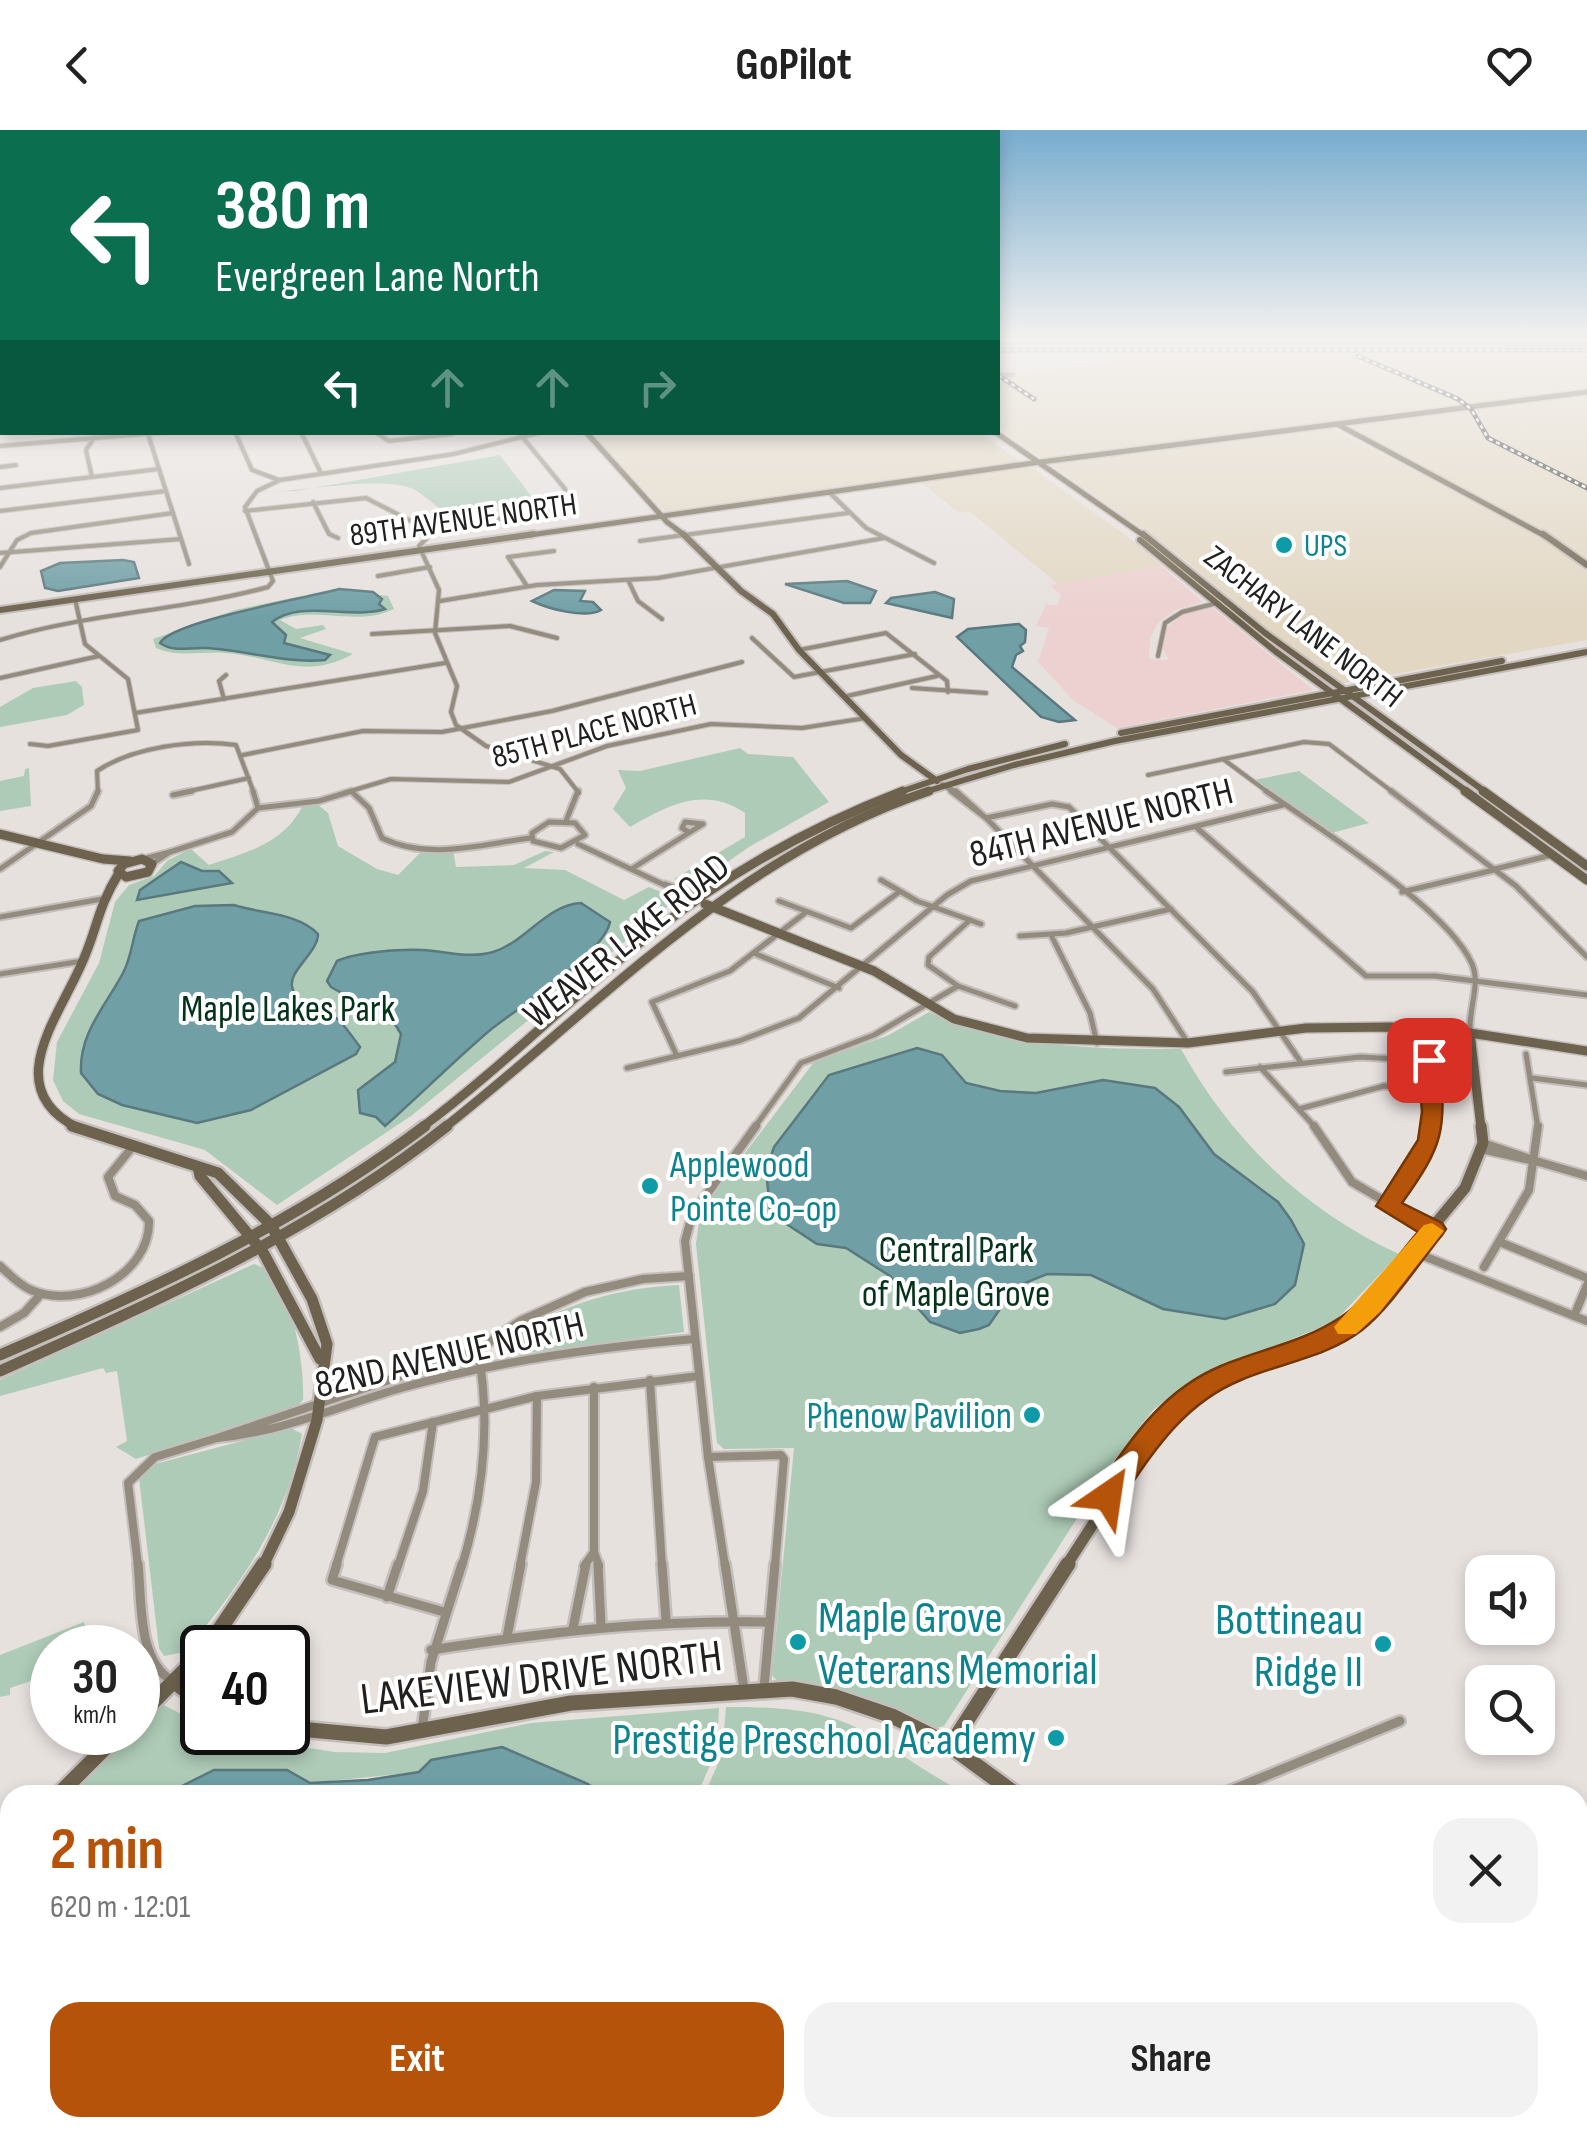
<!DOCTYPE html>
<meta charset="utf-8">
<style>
body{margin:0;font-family:"Sofia Sans Condensed",sans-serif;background:#f2f2f2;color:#222;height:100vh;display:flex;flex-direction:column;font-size:38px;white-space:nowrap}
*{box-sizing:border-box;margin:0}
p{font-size:32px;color:#767676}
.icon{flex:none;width:55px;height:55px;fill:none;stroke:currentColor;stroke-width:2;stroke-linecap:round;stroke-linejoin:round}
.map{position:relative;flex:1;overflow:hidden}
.details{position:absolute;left:0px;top:1655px;width:1588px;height:352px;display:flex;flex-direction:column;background:#fff;border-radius:30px 30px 0 0;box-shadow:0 5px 15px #0003}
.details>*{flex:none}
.guide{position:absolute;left:0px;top:0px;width:1000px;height:305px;box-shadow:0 5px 15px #0003;background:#0b6e4f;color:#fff;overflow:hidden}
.fabs{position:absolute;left:1465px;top:1425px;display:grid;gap:20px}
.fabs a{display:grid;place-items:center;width:90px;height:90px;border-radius:20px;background:#fff;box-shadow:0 5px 15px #0003;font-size:50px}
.speed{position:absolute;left:30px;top:1495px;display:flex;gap:20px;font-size:50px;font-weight:700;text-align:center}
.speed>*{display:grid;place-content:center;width:130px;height:130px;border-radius:50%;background:#fff;box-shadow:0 5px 15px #0003;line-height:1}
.speed small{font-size:25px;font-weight:400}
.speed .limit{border:5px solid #111;border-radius:15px;background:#fff;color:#111}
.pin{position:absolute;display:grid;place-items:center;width:85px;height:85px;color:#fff;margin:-42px;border-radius:20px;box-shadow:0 5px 15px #0006}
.me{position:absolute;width:110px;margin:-55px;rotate:32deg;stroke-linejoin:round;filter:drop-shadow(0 0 8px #0008)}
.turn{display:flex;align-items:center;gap:35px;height:210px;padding:0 50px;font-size:45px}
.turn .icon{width:130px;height:130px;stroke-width:2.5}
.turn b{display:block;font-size:70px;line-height:85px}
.lanes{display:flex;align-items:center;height:95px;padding:0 50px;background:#0003;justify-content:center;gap:50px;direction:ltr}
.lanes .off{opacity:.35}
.round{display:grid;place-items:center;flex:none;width:105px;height:105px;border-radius:30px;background:#f2f2f2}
.headline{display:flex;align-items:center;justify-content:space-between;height:170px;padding:0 50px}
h1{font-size:60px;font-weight:700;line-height:75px;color:#b45309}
.cta{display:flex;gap:20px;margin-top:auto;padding:20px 50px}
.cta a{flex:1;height:115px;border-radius:30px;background:#b45309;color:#fff;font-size:40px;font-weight:700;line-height:115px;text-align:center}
.cta a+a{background:#f2f2f2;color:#222}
header{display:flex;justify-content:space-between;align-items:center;height:130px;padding:0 50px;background:#fff;font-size:45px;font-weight:700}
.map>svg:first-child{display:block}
</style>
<header><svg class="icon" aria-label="back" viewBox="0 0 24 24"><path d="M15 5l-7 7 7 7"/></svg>GoPilot<svg class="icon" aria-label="heart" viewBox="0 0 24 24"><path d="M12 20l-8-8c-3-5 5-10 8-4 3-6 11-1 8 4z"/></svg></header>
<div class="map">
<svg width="1587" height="2006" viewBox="0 0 1587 2006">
<rect width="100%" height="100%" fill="#e7e1de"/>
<path fill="#ecd1d0" d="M1162 436 1203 472 1175 480 1158 493 1150 508 1149 529 1169 530 1161 516 1165 499 1186 482 1210 476 1313 560 1117 598 1074 571 1038 532 1049 498 1036 496 1046 474 1057 475 1061 465 1050 455Z"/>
<g fill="#e2d7c3">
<path d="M1587 222V260L1050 329 1041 328 998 298V235L1018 243 1115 231 1108 223Z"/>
<path d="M1587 264V432L1561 411 1346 296Z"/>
<path d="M1330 297 1549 411 1571 427 1587 441V510L1343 553 1285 513 1170 418 1051 335Z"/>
<path d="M591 303H979L1022 333 666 383Z"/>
<path d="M1031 337 1135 412 1162 436 1058 454 969 381 959 383 921 352Z"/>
</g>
<g fill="#aecbb7">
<path d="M500 325 531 366C505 382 473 374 449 394L416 390 441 379C432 373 424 365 415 360 384 344 298 363 260 362L296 361Z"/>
<path d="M334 459 388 466 394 479C358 497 315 476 280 490L296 499 323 495 326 499 300 508 353 524C303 551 276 527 226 523 202 521 179 528 156 518L153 509 235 480Z"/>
<path d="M76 551 82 557 84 575 67 585 0 597V577L33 558Z"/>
<path d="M740 618 748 624 793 627 829 672 749 717 693 756 674 749 745 707V683C704 655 667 676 630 697L613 679 626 658 618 640 640 641Z"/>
<path d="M29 638 31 676 0 681V651L24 646 25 639Z"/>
<path d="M1299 641 1369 693 1328 704 1254 650Z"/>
<path d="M317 674 328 683 338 716 377 739 398 745 421 722 453 719 456 737 514 735 545 721 554 722 524 738 565 740 624 770 649 757 677 769 411 986 277 1075 205 1020 79 984 63 971 53 950 57 912 99 833 115 772 129 755 154 746 168 730 191 719 209 735C247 722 284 714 303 675Z"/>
<path d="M929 882C1008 918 1095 919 1181 919 1231 1010 1305 1081 1399 1124L1334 1192 1194 1249 1153 1280 1113 1332 944 1596 932 1599C881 1574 834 1557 777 1551L772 1545 794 1318 724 1319 717 1313 696 1114 699 1092 711 1068 814 932 889 905Z"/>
<path d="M254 1134C292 1145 305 1236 303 1270L297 1276 136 1329 116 1317 127 1311 117 1241 106 1243 103 1238 0 1266V1250Z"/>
<path d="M679 1155 684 1202 512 1225 505 1220 507 1215 503 1212C557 1176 614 1158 679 1155Z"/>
<path d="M291 1298 302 1304C288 1389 238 1459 184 1522L164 1526 159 1518 139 1348 155 1334Z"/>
<path d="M84 1492 90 1517 52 1518V1544L10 1558V1565L0 1567V1525Z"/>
<path d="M162 1574 202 1595V1602L335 1622 385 1623 531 1593 719 1578 717 1619 697 1665H603L588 1654 419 1642 309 1653 287 1640 237 1639 214 1640 164 1665H72L110 1626 111 1619 130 1603 138 1602V1596Z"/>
<path d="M726 1577C772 1577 821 1578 863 1601 900 1622 931 1647 970 1665H893L874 1659 704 1665 722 1625Z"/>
<path d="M10 1754V1998H66L70 2006H0V1772Z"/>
</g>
<g fill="#709fa6" stroke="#59797e" stroke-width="2.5">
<path d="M123 430 134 432 139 448 58 461 45 458 41 441 60 433Z"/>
<path d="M847 451 876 461 870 473H844L785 454Z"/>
<path d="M339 459 373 462 382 469 379 474 385 479C350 490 301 469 272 492L286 505 284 513 330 525 325 530C285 534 246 520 206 518 189 517 174 523 160 513 172 491 308 468 339 459Z"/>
<path d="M554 460 585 461 580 471 593 472 601 480C586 489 549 479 532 471Z"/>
<path d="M935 462 954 469 952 488 886 473 891 468Z"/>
<path d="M1019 494 1026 500 1025 512 1020 516 1023 521 1016 525 1012 537 1075 590 1059 592 1041 587 957 507 968 499Z"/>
<path d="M181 732 202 741H219L232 753 137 770 140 760Z"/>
<path d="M581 773 610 792C604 824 516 879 489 901 454 931 420 965 385 996L376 987 360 983 358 960 395 932 401 904 393 891 331 857 327 851 337 831C357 822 401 819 422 820 446 821 469 829 493 822 526 812 546 775 581 773Z"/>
<path d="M234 775C262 784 298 783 318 804 318 824 285 842 293 860 299 877 328 880 340 891 347 899 354 909 360 917L356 924 251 980 197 993 122 975 98 964 81 943C79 903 105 877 123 843 132 826 132 809 139 791L195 776Z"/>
<path d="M917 918 942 925 966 953 1000 961 1036 963 1103 950 1155 958 1179 977 1214 1024 1278 1072 1291 1090 1304 1114 1295 1155 1275 1174 1225 1189 1163 1179 1091 1145 1047 1144 1015 1157 989 1195 979 1199 960 1203 930 1192 890 1146 846 1118 817 1114 776 1087 770 1079 766 1040 774 1017 829 945Z"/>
<path d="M502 1617 588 1654 603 1665H164L214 1640H287L310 1653 368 1650 419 1642 431 1630Z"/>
<path d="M66 1998H529V2006H70Z"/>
</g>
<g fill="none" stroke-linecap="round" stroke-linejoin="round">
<defs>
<g id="street-far3">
<path d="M998 245H1013"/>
<path d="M235 302 252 340 279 350"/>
<path d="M301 302 320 341"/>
<path d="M375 302 389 311 452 304"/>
<path d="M148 304 189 434"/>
<path d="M520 304 565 359 566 367 557 377"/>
<path d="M92 311 86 320 92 347"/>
<path d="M0 316 168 302"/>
<path d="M0 337 16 335"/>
<path d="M0 358 159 339"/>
<path d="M829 362 866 398 934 433"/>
<path d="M313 372 329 404 338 408"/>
<path d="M0 381 166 361"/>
<path d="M245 381 366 368 411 391 453 395 568 380"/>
<path d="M441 394 419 416 439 460 435 503 457 556 451 582 456 595 486 616 560 639 579 663"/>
<path d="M640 411 848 383"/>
<path d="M0 423 181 409"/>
<path d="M0 437 17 410 31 403 173 383"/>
<path d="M378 446 430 437"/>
<path d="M629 452 638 471 662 489"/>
<path d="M527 456 508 427 554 421"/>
<path d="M440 471 537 455 658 448 884 408"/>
<path d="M372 504 510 496 557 508"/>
<path d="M752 508 794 547 915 524"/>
<path d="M0 510C88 483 180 481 268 457L273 451 245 377 257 361 280 350 454 324 542 302"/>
<path d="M799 520 886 503 947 551 948 562"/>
<path d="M1158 526 1165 493 1182 482 1217 473"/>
<path d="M0 548 99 526"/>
<path d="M912 558 986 563"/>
<path d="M847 566 937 546"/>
<path d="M224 569 219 551 226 545"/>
<path d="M135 583 445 533"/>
<path d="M30 614 48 616 138 600 128 549 85 514 75 469"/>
<path d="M243 625 363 601 442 602 552 581 742 532"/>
<path d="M1223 629 1269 663"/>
<path d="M1148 645 1304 612 1329 614 1394 663"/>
<path d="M98 663 97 641C133 617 193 609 236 615L254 663"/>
<path d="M181 663 249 648"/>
<path d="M344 663 391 649 509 652 607 616 711 594 802 598 866 588"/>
<path d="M954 663 942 654 959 663"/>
</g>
<g id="street-far2">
<path d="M253 661 258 678"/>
<path d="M951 661 986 688 956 661"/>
<path d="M1266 661C1317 698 1448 778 1472 834 1481 854 1468 881 1470 903"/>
<path d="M1391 661 1516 756 1587 827"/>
<path d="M352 662 369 678 382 708C429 731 482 714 531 708"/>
<path d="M173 665 192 661"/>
<path d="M258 678 319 671 352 661"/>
<path d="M986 688 1052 674 1069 677 1253 862 1300 931"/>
<path d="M987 689 1153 859 1188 913"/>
<path d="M566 691 578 661"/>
<path d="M549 692 575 693 585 705 561 718 533 711 532 703Z"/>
<path d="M1197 698 1366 846H1435L1587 865"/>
<path d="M578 714 696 770"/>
<path d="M170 722 232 702 258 678"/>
<path d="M1551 725 1495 739 1552 725"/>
<path d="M143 729 170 722 152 734"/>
<path d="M633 738 703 694 685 692 682 698 687 701"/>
<path d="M0 739 91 676 98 661"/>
<path d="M881 750 917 771 981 794"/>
<path d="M665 754 702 767"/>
<path d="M1402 762 1494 740"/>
<path d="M779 771 851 798 899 762"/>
<path d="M0 787 102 769"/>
<path d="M970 790 929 827 928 835 958 856 1015 876"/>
<path d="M1051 805 1090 883 1097 913"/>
<path d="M1020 806 1066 803 1171 779"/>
<path d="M756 824 839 858"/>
<path d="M0 844 83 831"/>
<path d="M1526 924 1538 998"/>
<path d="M677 926 652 872 730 841 805 783"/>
<path d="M1260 937 1316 998"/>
<path d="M627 938 739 911 799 888 947 765 971 751 1283 675"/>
<path d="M1226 942 1360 927 1474 933"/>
<path d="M1532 948 1587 955"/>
<path d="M1299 979 1384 956 1431 957"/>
<path d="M754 998 801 933 874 905 958 856"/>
<path d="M1428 998 1429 930"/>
</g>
<g id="street-far1">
<path d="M1314 996 1352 1052 1432 1099"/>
<path d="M1481 1019 1539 1032 1483 1013"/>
<path d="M1539 1032 1587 1046"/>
<path d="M1388 1075 1413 1039 1429 996"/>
<path d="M1502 1113 1587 1148"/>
<path d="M1416 1123 1587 1191"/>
<path d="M0 1136C10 1145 19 1155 31 1160 80 1181 150 1144 149 1091L135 1075 115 1066 108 1047 134 1015"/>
<path d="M1484 1137 1529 1060 1538 996"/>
<path d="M689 1146 643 1149 585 1162 520 1191 478 1220 217 1308C282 1302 339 1276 401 1258 497 1231 596 1217 695 1209"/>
<path d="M1574 1186 1587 1155"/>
<path d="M0 1197 24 1183 41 1164"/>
<path d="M650 1250 662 1436"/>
<path d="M594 1257V1422"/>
<path d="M708 1327 781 1325 784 1329 775 1436"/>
<path d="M138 1436 128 1353 155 1327 217 1308"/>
<path d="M336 1436 375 1307 537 1266 699 1246"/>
<path d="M398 1436 423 1361 433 1292"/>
<path d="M462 1436C483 1366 491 1292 478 1220"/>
<path d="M520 1436 536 1352 537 1266"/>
<path d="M584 1436 594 1422 599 1436"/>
<path d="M725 1436 708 1327 685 1111 692 1085 756 996"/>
</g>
<g id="street">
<path d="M138 1434C142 1471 137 1532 173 1551"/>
<path d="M337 1434 332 1450 444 1482"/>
<path d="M598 1434 601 1495"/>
<path d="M662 1434 666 1490"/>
<path d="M725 1434 744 1559"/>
<path d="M387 1467 398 1434"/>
<path d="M573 1498 586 1434"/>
<path d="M507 1507 521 1434"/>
<path d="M431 1520C548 1502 650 1490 769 1492"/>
<path d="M764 1558 775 1434"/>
<path d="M422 1600 431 1532 462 1434"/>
<path d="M1219 1665 1400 1591"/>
</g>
<g id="secondary-far4">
<path d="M1337 294 1547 407"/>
<path d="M586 302 667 392 687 407"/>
<path d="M995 302 1146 407"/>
<path d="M516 407 1033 333 1587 262"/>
</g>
<g id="secondary-far3">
<path d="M683 404 741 461 773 484 799 520 901 625 937 651"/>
<path d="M1143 404 1265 503 1487 663"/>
<path d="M1543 404 1587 435"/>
<path d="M1140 410 1275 521 1469 663"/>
<path d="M0 480 534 404"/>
<path d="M1121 603 1502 531"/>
<path d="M897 663 968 639 1065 614"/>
<path d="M921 663 1014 635 1115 611 1587 522"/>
</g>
<g id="secondary-far2">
<path d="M1465 661 1587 750"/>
<path d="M1483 661 1587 736"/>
<path d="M0 704 103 729 130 731"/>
<path d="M142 729 152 734 148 742 126 747 118 741 124 734Z"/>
<path d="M705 774 874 841 954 889 1027 908 1188 913 1306 898 1390 897 1470 903 1587 921"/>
<path d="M1470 903 1481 998"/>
<path d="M78 998C0 959 57 890 81 835 97 801 97 778 119 743"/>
<path d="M421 998C503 937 575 863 656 800 731 741 815 695 903 661"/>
<path d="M444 998C600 875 735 726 929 661"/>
</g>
<g id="secondary-far1">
<path d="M72 996 218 1043 271 1095 312 1169 327 1214 317 1290 289 1382 263 1436"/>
<path d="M198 1037 200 1046 263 1122 320 1229"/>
<path d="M0 1225C148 1161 295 1094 425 996"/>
<path d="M0 1241C155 1172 313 1102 447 996"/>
<path d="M1066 1436 1159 1292 1217 1249 1301 1220 1354 1192 1465 1058 1483 1013 1481 996"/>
</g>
<g id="secondary">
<path d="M207 1518 264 1434"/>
<path d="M174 1552 202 1572"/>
<path d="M138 1587 202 1523"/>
<path d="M288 1598 386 1607 571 1573 792 1559 836 1567 892 1586 946 1613 1017 1665"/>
<path d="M949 1618 1068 1434"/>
<path d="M58 1665 121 1602"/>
<path d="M0 1739 10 1726"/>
<path d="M1578 1946 1587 1944"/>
<path d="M1578 1980 1587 1977"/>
<path d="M1214 1998V2006"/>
<path d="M1069 2006 1131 2000 1190 2006"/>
<path d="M1443 2006 1461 1998"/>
<path d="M1523 2006 1538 1998"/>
</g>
<path id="highway" d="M998 211 1587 212V216L998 215Z"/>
</defs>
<use href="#street-far3" stroke="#c4bebc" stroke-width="6"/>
<use href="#street-far2" stroke="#c4bebc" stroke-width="9"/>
<use href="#street-far1" stroke="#c4bebc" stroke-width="12"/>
<use href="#street" stroke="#c4bebc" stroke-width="14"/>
<use href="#secondary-far4" stroke="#c4bebc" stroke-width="8"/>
<use href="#secondary-far3" stroke="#c4bebc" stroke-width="10"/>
<use href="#secondary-far2" stroke="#c4bebc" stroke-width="12"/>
<use href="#secondary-far1" stroke="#c4bebc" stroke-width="16"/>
<use href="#secondary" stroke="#c4bebc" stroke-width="20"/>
<use href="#highway" stroke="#c4bebc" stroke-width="6"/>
<use href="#street-far3" stroke="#938b7d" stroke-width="4"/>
<use href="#street-far2" stroke="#938b7d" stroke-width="5"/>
<use href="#street-far1" stroke="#938b7d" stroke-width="8"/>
<use href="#street" stroke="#938b7d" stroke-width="9"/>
<use href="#secondary-far4" stroke="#6d624d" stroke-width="5"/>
<use href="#secondary-far3" stroke="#6d624d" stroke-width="6"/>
<use href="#secondary-far2" stroke="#6d624d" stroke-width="9"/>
<use href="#secondary-far1" stroke="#6d624d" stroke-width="11"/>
<use href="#secondary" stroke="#6d624d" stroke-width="15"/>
<use href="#highway" fill="#3b2d0c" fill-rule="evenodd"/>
<defs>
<g id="rail">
<path d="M998 220H1587"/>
<path d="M1358 226 1458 269 1471 279 1488 308 1587 358"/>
<path d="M998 245 1034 269"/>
</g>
</defs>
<use href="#rail" stroke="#413f3d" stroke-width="5"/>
<use href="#rail" stroke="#fff" stroke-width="2.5" stroke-dasharray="4" stroke-linecap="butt"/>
</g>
<linearGradient id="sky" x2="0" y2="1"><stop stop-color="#78acce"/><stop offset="0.43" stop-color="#f4f2f0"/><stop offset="1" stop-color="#f4f2f0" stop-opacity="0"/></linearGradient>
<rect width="1587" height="489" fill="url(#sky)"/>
<path fill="#b45309" stroke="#753606" stroke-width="2.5" d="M1429 923 1440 930C1446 1002 1444 1014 1402 1073L1442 1093 1446 1099 1442 1105C1419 1133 1390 1178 1362 1200 1327 1227 1281 1233 1241 1250 1182 1274 1152 1324 1118 1374H1098L1094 1366 1098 1357C1132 1308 1163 1260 1221 1236 1261 1219 1304 1212 1341 1187 1370 1168 1395 1128 1418 1102L1376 1076 1418 1010 1422 982 1418 930Z"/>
<path fill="#f59e0b" d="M1432 1093 1444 1101 1380 1182 1356 1204H1338L1334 1197 1424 1095Z"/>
<g fill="#0f9aa8" stroke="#fff" stroke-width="4">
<circle cx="1284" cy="415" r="10"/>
<circle cx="650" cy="1056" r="10"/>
<circle cx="1032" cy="1285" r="10"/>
<circle cx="798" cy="1512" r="10"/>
<circle cx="1383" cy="1514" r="10"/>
<circle cx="1056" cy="1608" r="10"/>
</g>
<g text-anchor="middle" stroke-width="8" stroke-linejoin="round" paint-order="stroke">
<g font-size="32" fill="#22201f" stroke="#fff">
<text transform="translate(463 389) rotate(-8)" y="11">89TH AVENUE NORTH</text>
<text transform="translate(1304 496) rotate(38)" y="11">ZACHARY LANE NORTH</text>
<text transform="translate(594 600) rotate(-15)" y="11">85TH PLACE NORTH</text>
</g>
<g font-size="32" fill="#0d838f" stroke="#fff" text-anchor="start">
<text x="1304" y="426">UPS</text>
</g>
<g font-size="38" fill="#22201f" stroke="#fff">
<text transform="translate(1101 692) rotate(-14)" y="13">84TH AVENUE NORTH</text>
<text transform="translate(626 810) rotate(-39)" y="13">WEAVER LAKE ROAD</text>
<text transform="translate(449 1224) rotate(-13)" y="13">82ND AVENUE NORTH</text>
</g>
<g font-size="38" fill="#04321a" stroke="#fff">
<text x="288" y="891">Maple Lakes Park</text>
<text x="956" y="1132">Central Park<tspan x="956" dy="44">of Maple Grove</tspan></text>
</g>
<g font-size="38" fill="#0d838f" stroke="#fff" text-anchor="start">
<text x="670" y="1047">Applewood<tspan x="670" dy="44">Pointe Co-op</tspan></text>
<text x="1012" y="1298" text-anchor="end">Phenow Pavilion</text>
</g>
<g font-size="45" fill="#0d838f" stroke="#fff" text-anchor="end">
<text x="818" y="1502" text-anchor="start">Maple Grove<tspan x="818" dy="52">Veterans Memorial</tspan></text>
<text x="1363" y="1504">Bottineau<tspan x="1363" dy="52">Ridge II</tspan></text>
<text x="1036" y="1624">Prestige Preschool Academy</text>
</g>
<g font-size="45" fill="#22201f" stroke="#fff">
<text transform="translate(541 1546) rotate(-7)" y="16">LAKEVIEW DRIVE NORTH</text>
</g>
</g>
</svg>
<div class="fabs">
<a><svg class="icon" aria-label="sound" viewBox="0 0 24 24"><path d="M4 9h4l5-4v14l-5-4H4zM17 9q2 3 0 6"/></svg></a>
<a><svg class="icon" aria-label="search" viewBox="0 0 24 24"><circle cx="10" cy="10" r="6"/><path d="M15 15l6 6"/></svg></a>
</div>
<div class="speed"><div>30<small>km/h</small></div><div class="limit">40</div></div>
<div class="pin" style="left:1429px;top:930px;background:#d93025"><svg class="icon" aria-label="arrive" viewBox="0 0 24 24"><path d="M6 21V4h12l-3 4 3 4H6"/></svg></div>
<svg class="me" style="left:1108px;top:1366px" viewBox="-20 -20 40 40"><path d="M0-17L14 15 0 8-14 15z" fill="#b45309" stroke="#fff" stroke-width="4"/></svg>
<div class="guide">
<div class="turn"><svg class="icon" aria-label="left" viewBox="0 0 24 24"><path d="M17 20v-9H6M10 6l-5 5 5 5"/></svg><div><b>380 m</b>Evergreen Lane North</div></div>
<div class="lanes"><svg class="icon" aria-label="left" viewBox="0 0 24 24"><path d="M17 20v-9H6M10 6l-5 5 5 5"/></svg><svg class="icon off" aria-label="ahead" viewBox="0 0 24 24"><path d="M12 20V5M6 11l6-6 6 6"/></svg><svg class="icon off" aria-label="ahead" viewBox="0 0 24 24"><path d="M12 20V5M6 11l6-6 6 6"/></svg><svg class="icon off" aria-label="right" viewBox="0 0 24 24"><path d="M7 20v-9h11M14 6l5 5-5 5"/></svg></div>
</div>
<section class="details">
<div class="headline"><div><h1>2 min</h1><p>620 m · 12:01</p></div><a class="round"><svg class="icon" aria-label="close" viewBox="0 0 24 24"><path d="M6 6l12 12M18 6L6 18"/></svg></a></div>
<div class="cta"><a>Exit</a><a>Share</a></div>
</section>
</div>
